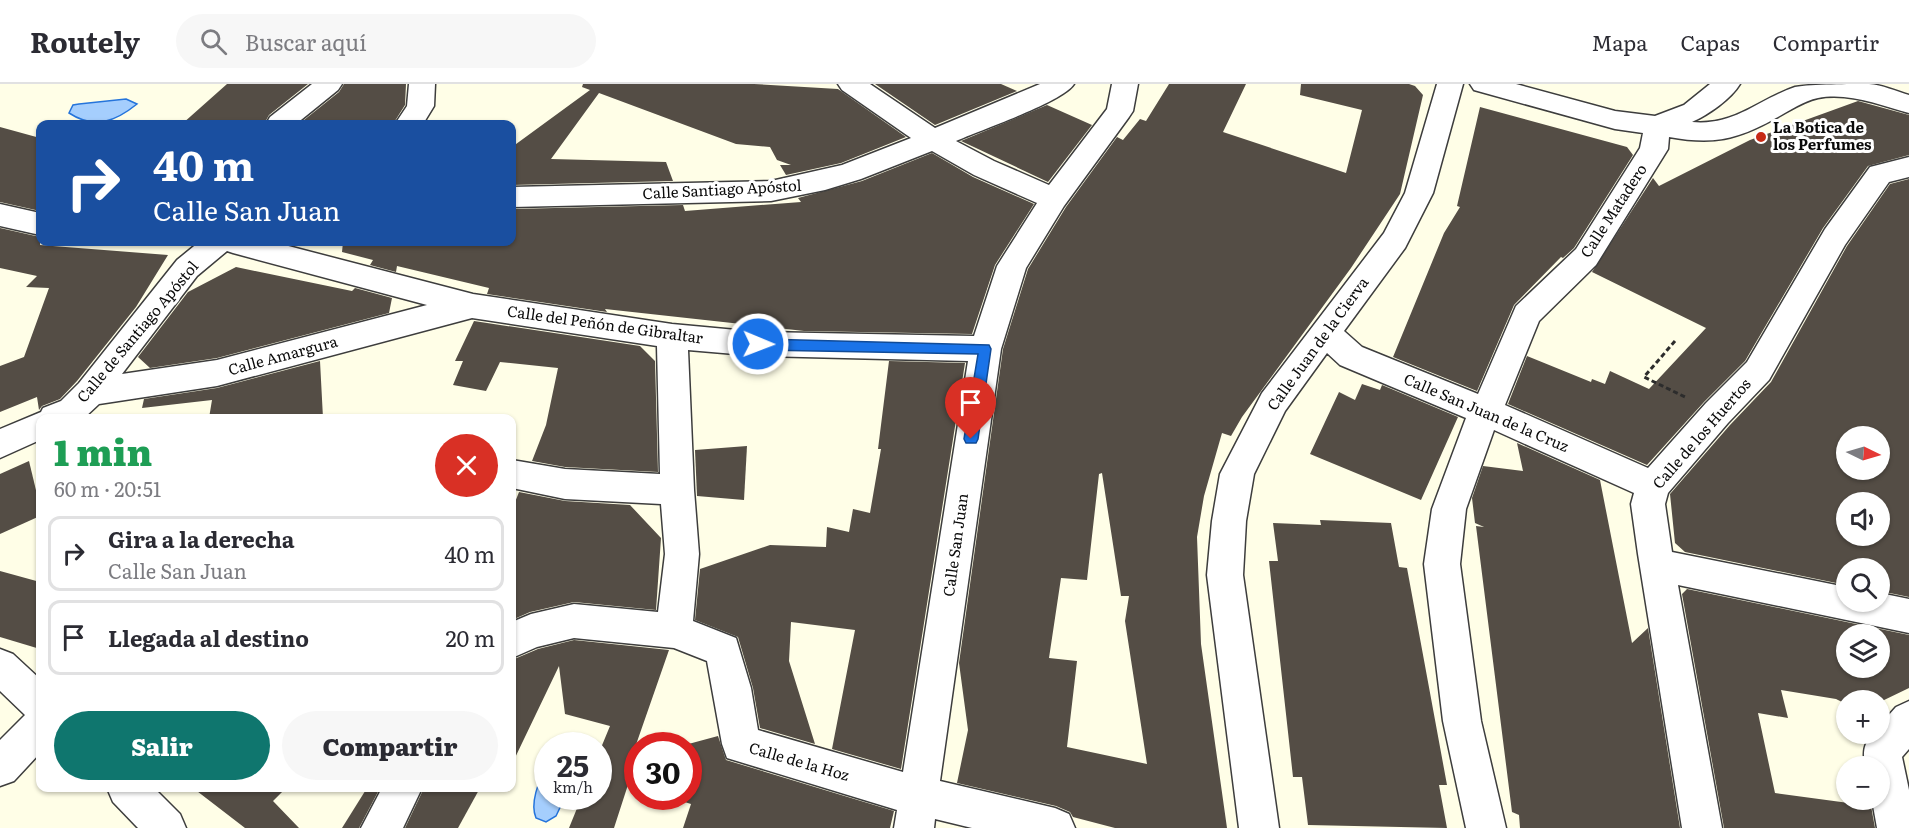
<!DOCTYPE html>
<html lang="es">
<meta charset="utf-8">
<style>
body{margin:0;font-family:Literata,serif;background:#f7f7f7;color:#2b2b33;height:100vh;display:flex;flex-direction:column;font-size:22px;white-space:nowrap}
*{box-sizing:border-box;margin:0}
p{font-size:20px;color:#7c7c81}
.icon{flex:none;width:33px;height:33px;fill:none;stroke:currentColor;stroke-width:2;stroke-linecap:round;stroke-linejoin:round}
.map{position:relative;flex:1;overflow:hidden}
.side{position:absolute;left:36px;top:330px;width:480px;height:378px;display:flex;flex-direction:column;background:#fff;border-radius:12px;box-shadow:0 2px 4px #0004}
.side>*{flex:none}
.top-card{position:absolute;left:36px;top:36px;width:480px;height:126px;border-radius:12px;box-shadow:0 2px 4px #0004;background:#1a4fa0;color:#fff;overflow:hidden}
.needle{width:39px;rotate:95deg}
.tools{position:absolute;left:1836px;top:342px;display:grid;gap:12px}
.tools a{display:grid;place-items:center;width:54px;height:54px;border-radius:50%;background:#fff;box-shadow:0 2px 4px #0004;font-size:30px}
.speed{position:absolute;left:534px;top:648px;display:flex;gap:12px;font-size:30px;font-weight:700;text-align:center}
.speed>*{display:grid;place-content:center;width:78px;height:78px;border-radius:50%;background:#fff;box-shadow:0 2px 4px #0004;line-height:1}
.speed small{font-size:15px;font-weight:400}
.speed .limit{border:9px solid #d22;background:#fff;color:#111}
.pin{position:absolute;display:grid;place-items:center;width:51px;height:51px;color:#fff;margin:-62px -26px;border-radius:50% 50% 50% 0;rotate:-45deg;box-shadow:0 0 6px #0007}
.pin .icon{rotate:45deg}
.me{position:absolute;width:66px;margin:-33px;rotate:91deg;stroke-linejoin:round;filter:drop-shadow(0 0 4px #0008)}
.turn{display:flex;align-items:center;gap:21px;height:126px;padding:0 18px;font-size:27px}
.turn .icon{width:78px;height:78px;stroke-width:2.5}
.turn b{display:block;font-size:42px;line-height:51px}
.round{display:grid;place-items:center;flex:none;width:63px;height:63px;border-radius:32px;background:#f7f7f7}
.head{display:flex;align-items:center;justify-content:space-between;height:102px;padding:0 18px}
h1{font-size:36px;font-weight:800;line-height:45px;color:#1e9e55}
.button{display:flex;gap:12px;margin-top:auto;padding:12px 18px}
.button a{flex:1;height:69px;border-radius:36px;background:#0f766e;color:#fff;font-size:24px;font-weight:800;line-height:69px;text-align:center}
.button a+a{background:#f7f7f7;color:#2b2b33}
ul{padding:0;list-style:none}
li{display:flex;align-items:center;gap:18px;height:75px;margin:0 12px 9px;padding:0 6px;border:3px solid #e1e1e2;border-radius:12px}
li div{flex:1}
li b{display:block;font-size:22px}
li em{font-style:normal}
header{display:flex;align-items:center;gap:36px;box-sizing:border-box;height:84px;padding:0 30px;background:#fff;border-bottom:2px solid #e1e1e2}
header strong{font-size:28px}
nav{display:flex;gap:33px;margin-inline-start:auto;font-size:21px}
.search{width:420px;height:54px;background:#f7f7f7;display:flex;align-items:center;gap:15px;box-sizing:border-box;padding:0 21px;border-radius:33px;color:#7c7c81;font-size:22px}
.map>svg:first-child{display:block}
</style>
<header>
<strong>Routely</strong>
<div class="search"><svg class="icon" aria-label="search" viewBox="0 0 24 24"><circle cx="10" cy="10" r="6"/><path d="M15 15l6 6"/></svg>Buscar aquí</div>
<nav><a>Mapa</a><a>Capas</a><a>Compartir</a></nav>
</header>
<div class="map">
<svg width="1909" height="744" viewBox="0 0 1909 744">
<rect width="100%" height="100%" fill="#fffee7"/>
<g fill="#a5cefd" stroke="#2574db" stroke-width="1.5">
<path d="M126 15 137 20C116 37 95 46 69 29L73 21 79 20Z"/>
<path d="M547 685 548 712 565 713 556 732 546 738 536 734C530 720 538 696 547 685Z"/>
</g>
<g fill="#544d45" fill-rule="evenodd">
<path d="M227 0H308L269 31 264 40H182Z"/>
<path d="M344 0H406L405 21 393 40H299L339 8Z"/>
<path d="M583 0H754L838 5 906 53 841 79 786 91 780 81H791L777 76 770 63 736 60 599 9 551 75 666 78 673 97 512 101V63L590 6 582 3Z"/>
<path d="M875 0H1001L1017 7 935 41Z"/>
<path d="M1169 0H1246L1223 48 1346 89 1362 26 1300 11 1301 0H1409L1415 2 1423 11 1400 110 1351 184 1242 333 1231 352 1222 349 1204 412 1197 453 1201 560 1227 744H1115L1073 733 1070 728 1056 722 957 699 968 646 959 579 1003 265 1028 185 1066 123 1117 53 1123 56 1140 35 1146 37ZM1102 389 1121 512H1129L1125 537 1147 680 1067 663 1077 577 1049 574 1061 494 1087 496 1099 390Z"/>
<path d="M1858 17 1909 31V71L1868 82 1823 144 1745 277 1704 318 1647 381 1508 320 1527 272 1591 298 1592 295 1605 300 1610 287 1649 305 1706 244 1592 188 1653 94 1659 102 1750 56Z"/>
<path d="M1047 21 1092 41 1048 98 961 57Z"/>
<path d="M1480 23 1627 63 1633 71 1574 164 1563 174 1561 173 1514 221 1477 307 1393 273 1444 149 1460 123 1457 122Z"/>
<path d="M0 43 40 54V127L0 118Z"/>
<path d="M932 69 973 93 1034 120 995 181 972 250 804 247 605 225 607 228 487 210 489 204 397 182 396 188 370 181 373 176 342 168 343 158H512V125L683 121 685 127 801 118 798 114 862 97Z"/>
<path d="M1909 95V513L1880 507V484H1846V501L1685 468 1675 459 1670 410 1730 341 1771 298 1847 162 1890 100ZM1846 352H1880V386H1846ZM1846 418H1880V452H1846Z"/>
<path d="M0 144 40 153V161L168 171 136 223 77 297 60 315 42 322 39 326 37 313 0 328V282L24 273 49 204 26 203 37 192 0 184Z"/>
<path d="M236 183 352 207 355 204 392 214 389 229 217 274 150 284 138 273 188 208Z"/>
<path d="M474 237 640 262 655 277 658 388 565 383 532 377 546 341 558 284 500 278 486 307 453 301 463 277H455Z"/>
<path d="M320 277 323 334H209L212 316 142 324 144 315 217 304Z"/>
<path d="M889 277 965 279 901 685 832 665 855 546 791 538 789 577 815 660 760 644 753 604 738 553 695 536 700 485 770 461 826 463 827 443 849 448 853 425 870 429 881 365H878Z"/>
<path d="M1362 300 1380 306 1382 301 1458 333 1421 416 1310 370 1339 308 1355 316Z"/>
<path d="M1517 359 1600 396 1632 559 1648 544 1680 744H1520L1519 731 1512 728 1476 442 1484 443 1475 439 1472 414 1483 382 1523 387Z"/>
<path d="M747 362 744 416 697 412 695 366Z"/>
<path d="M29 377 40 423V432L0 450V390Z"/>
<path d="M519 408 565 417 630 421 661 454 656 526 574 518 530 528 512 536V426Z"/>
<path d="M1320 436 1391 439 1399 483 1407 484 1447 701H1439L1447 744 1308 741 1302 693H1293L1269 477H1278L1273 439 1321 441Z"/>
<path d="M0 487 40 498V565L0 553Z"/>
<path d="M1687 505 1909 551V604L1880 618 1846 616V620L1836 615 1781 606 1788 634 1758 629 1775 709 1871 722 1875 744H1724L1682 510ZM1846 550H1880V584H1846Z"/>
<path d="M574 556 669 566 631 675 637 673 614 744H569L582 712H598V671L610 642 565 630 559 582 512 680V576L538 565Z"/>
<path d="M718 652 726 676 894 727 890 744H683L691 720 675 715V712H688V662H681Z"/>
<path d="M193 704H286L273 717 299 744H245Z"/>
<path d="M367 704H380L359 744H342Z"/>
<path d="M424 704H480L458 744H405Z"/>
</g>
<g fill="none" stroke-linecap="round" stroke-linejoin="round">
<defs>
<g id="minor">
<path d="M312 0H342L338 6 296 40H266L270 33Z"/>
<path d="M409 0H435L434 22 423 40H395L407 22Z"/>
<path d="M838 0H870L935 44 1040 0H1074C1063 18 980 46 956 57L994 77 1049 101 1107 25 1112 0H1138L1133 27 1129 33 1064 122 1026 184 1001 265 940 697 1055 724 1069 730 1075 744H972L935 735 934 744H894L897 726 727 674 722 660 707 577 674 564 574 554 537 563 512 574V538L531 530 574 520 658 528 665 470 661 420 565 415 512 404V376L565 385 660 390 657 262 472 234 217 302 99 320 84 334H40V356L0 374V345L41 328 43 324 61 317 79 299 177 176 199 158H273L473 210 672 240 758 248 974 252 997 182 1037 119 974 91 932 67 861 95 825 106 771 117 512 123V103L771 97 842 81 911 54 842 6ZM227 167 233 169 427 221 217 276 122 290 197 192ZM688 266 758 272 968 277 903 688 758 646 751 604 736 554 693 537 699 470 694 406Z"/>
<path d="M1437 0H1463L1433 109 1405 164 1344 247 1362 263 1478 310 1516 222 1576 165 1640 64 1643 49 1615 45 1474 6 1470 0H1516L1615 27 1655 32 1684 21 1710 0H1740C1731 15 1708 31 1692 38 1735 42 1757 16 1795 3 1812 0 1850 0 1869 0 1882 1 1896 7 1909 11V29C1880 21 1848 8 1818 14 1803 17 1789 27 1776 34 1737 56 1713 61 1669 53L1668 65 1596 181 1539 237 1505 321 1648 384 1706 319 1747 278 1825 145 1870 83 1909 73V93L1889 98 1845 161 1769 296 1728 339 1668 409 1665 420 1672 468 1846 503V518H1880V509L1909 515V549L1678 501 1722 744H1682L1638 470 1631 420 1634 409 1494 346 1466 425 1460 480 1481 637 1506 744H1466L1443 637 1424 480 1432 425 1466 334 1340 281 1327 269 1285 327 1254 390 1246 437 1243 491 1279 744H1239L1207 491 1212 437 1220 390 1262 309 1384 149 1405 109Z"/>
<path d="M0 120 40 129V151L0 142Z"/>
<path d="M0 565 13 570 40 595V669L14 697 0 702V656L25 631 0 607Z"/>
<path d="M1909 617V665L1902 673 1909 706V744H1877L1872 716H1880V682H1865C1863 669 1863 660 1873 650H1880V641L1896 623Z"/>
<path d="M107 704H154L180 730 186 744H138L113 718Z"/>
<path d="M382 704H422L403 744H361Z"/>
</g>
</defs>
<use href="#minor" stroke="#3d3d3d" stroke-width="3"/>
<path stroke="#2c2c2c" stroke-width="3" stroke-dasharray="5 3" stroke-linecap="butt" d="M1675 257 1644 293 1687 314"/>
<use href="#minor" fill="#fff" fill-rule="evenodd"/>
</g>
<path fill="#1a73e8" stroke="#114b97" stroke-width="1.5" d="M758 255 989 261 991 265 978 355 976 359H966L964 355 978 270 758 266 752 260Z"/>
<circle fill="#c72a15" stroke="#fff" stroke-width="2" cx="1761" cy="53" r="6"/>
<g text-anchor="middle" stroke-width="6" stroke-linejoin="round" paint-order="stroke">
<g font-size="15" font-weight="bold" fill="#0a0a0a" stroke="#fff" text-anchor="start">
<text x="1773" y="49">La Botica de<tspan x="1773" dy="17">los Perfumes</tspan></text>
</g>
<g font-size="15" fill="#0a0a0a" stroke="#fff">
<text transform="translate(722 106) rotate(-3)" y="5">Calle Santiago Apóstol</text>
<text transform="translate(1614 127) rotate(-57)" y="5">Calle Matadero</text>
<text transform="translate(605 241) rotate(8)" y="5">Calle del Peñón de Gibraltar</text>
<text transform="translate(138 248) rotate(-50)" y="5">Calle de Santiago Apóstol</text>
<text transform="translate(1318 260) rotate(-54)" y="5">Calle Juan de la Cierva</text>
<text transform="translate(283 272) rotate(-15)" y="5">Calle Amargura</text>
<text transform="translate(1486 329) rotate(23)" y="5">Calle San Juan de la Cruz</text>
<text transform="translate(1702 350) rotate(-49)" y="5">Calle de los Huertos</text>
<text transform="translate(956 461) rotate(-82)" y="5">Calle San Juan</text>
<text transform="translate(799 678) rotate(16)" y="5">Calle de la Hoz</text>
</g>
</g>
</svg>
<div class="tools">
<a><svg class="needle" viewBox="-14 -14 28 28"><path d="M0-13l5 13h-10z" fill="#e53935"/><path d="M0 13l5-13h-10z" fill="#7c7c81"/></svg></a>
<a><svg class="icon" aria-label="sound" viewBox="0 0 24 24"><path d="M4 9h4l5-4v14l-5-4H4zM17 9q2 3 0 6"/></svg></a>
<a><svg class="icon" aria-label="search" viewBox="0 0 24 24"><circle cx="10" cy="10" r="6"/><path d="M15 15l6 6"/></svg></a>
<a><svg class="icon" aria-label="layers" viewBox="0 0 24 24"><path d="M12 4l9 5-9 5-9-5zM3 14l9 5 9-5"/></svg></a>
<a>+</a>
<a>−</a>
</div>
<div class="speed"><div>25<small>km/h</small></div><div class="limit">30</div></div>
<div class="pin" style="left:971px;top:355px;background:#d93025"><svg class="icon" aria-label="arrive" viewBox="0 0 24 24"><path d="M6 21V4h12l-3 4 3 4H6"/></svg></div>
<svg class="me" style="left:758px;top:260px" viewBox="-20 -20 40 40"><circle r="17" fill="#1a73e8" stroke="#fff" stroke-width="3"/><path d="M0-11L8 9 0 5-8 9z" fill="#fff"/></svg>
<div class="top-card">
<div class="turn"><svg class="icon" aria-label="right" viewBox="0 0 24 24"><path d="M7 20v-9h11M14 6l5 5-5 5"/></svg><div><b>40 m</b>Calle San Juan</div></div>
</div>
<section class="side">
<div class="head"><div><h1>1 min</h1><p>60 m · 20:51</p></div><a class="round" style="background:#d93025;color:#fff"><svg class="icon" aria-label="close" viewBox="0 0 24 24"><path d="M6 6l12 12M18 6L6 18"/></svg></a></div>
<ul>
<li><svg class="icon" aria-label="right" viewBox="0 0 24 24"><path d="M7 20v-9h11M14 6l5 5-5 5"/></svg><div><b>Gira a la derecha</b><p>Calle San Juan</p></div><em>40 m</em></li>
<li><svg class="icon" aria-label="arrive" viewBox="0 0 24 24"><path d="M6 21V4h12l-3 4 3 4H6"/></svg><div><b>Llegada al destino</b></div><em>20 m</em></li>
</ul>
<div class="button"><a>Salir</a><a>Compartir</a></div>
</section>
</div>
